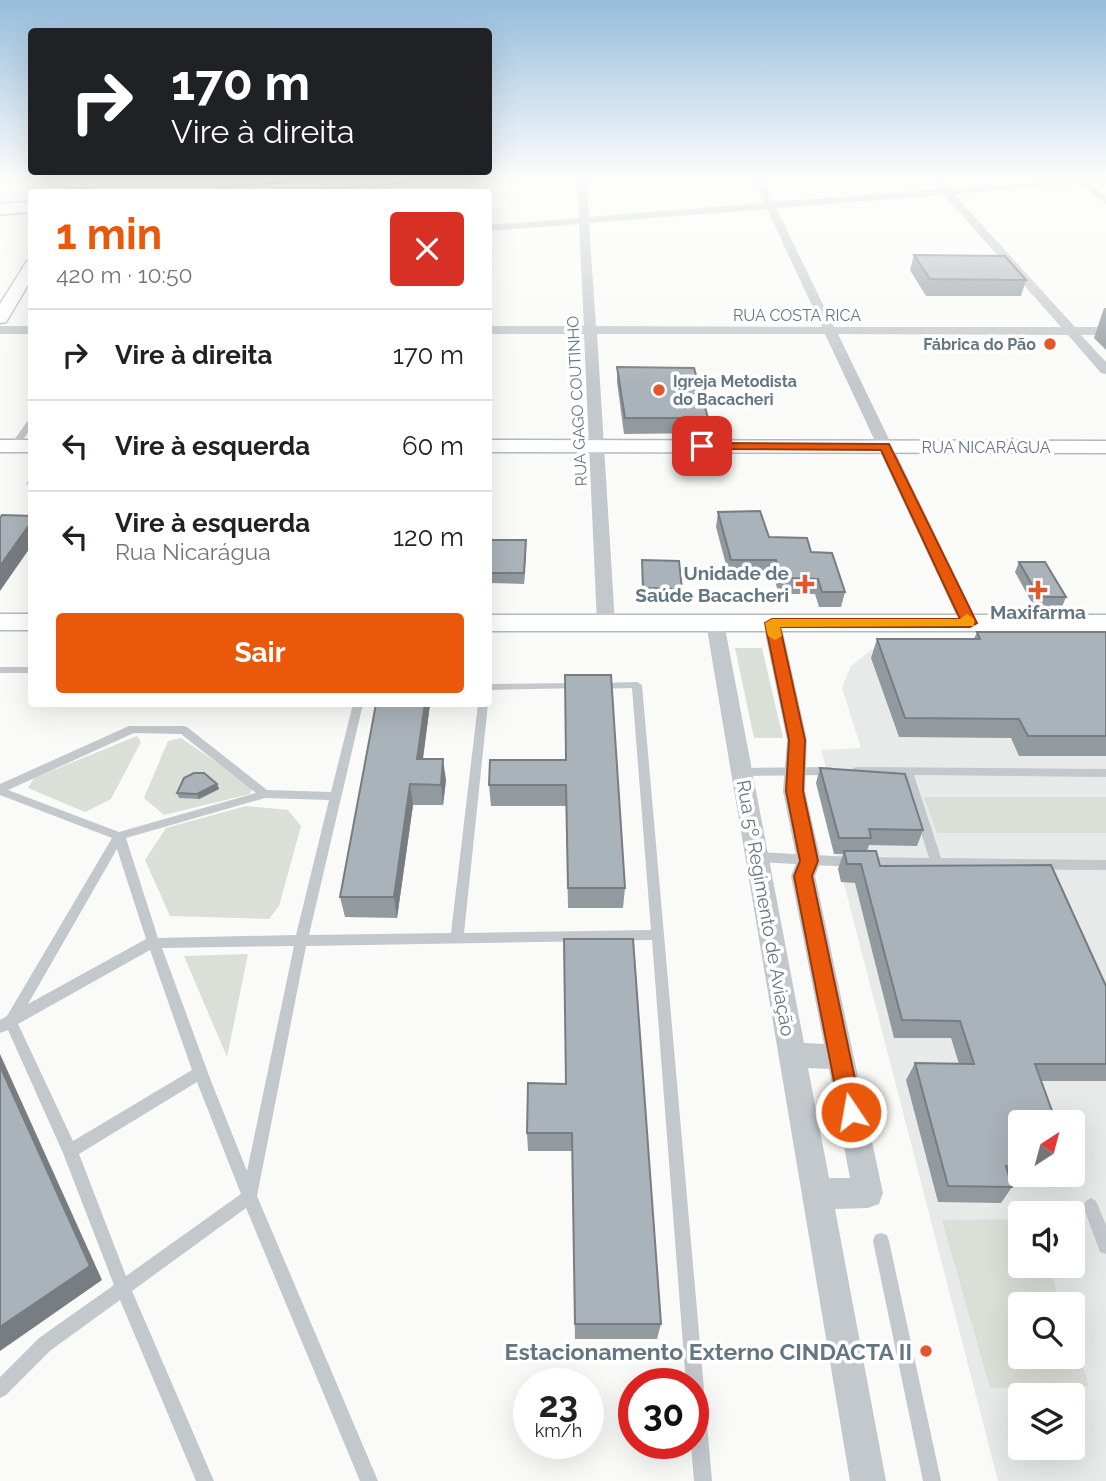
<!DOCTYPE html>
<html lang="pt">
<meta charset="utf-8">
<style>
:root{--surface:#fff;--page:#f6f6f6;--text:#202124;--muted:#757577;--line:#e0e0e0;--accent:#ea580c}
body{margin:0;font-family:Raleway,sans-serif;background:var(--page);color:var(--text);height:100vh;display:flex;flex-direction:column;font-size:26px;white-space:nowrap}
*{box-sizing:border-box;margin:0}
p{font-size:23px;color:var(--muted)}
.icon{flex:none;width:38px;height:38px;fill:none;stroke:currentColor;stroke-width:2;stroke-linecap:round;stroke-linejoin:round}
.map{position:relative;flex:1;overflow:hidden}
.side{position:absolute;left:28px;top:189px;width:464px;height:518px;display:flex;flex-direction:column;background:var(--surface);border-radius:7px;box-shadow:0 7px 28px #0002}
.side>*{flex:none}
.hud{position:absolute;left:28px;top:28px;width:464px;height:147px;border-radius:7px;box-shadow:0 7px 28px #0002;background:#202124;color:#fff;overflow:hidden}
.needle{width:46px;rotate:36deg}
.buttons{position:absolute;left:1008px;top:1110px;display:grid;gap:14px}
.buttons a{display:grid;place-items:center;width:77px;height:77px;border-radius:7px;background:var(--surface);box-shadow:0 7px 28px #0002;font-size:35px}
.speed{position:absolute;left:513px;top:1368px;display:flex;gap:14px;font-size:35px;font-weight:700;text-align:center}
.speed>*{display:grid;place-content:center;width:91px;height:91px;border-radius:50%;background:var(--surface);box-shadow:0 7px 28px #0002;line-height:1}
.speed small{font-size:18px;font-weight:400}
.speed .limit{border:10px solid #d22;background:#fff;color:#111}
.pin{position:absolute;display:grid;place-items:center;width:60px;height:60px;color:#fff;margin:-30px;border-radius:14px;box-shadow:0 4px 10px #0006}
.me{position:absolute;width:77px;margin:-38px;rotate:348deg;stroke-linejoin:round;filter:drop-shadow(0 0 5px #0008)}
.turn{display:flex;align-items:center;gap:24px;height:147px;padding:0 28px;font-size:32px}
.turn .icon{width:91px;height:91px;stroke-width:2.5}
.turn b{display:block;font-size:49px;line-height:60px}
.round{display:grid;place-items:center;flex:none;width:74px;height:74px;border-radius:7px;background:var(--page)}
.headline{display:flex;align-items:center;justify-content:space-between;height:119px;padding:0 28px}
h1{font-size:42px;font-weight:700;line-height:52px;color:var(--accent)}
.cta{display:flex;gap:14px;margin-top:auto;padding:14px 28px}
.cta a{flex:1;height:80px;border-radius:7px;background:var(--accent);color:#fff;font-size:28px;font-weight:700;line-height:80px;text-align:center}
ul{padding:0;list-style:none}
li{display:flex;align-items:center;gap:21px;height:91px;padding:0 28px;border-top:2px solid var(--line)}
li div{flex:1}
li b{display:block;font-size:26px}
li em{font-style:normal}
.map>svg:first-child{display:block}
.built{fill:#e8e9e9;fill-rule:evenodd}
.green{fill:#dadfd7}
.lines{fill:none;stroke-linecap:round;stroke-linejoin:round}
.secondary-casing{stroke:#b3babf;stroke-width:3}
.primary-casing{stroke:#b5babe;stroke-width:4}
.service{fill:#c3c8cc;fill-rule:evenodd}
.minor{fill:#c3c8cc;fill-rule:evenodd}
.secondary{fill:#fff;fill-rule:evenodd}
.primary{fill:#fff;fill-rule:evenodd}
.wall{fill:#929a9f}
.shaded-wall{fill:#777d82}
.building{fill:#aab3b9;stroke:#777d82;stroke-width:2}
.route{fill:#ea580c;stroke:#983908;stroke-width:2}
.slow{fill:#f59e0b}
.poi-dot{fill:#e4572e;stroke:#fff;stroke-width:2.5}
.labels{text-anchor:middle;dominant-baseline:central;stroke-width:7;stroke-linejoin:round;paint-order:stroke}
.far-street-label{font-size:16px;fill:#657683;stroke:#fff}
.far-poi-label{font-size:16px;font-weight:bold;fill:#657683;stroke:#fff;text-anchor:end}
.poi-label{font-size:19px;font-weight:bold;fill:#657683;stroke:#fff;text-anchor:end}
.street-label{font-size:19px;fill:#657683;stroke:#fff}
.near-poi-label{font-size:23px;font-weight:bold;fill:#657683;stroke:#fff;text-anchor:end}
</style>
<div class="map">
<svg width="1106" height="1481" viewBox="0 0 1106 1481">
<rect width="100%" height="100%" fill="#fafaf8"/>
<path class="built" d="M1106,640V1481H998L817,779L829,778L821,750L861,748L842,688L850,667L871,650L890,647ZM1020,1122H1073V1174H1020ZM1020,1213H1073V1265H1020ZM1020,1304H1073V1356H1020ZM1020,1395H1073V1447H1020Z"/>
<g class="green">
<path d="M735,648H762L783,738H754Z"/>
<path d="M137,736L141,742L111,799L85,812L28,788L34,778Z"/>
<path d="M181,738L253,787L250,794L164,815L144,798L168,741Z"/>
<path d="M924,797H1106V833H937Z"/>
<path d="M246,806L288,810L301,826L279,906L269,919L170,916L145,860L166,828Z"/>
<path d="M248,954L227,1057L184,956Z"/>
<path d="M1020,1219V1265H1048L1061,1304H1020V1356H1073V1338L1089,1386L990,1388L942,1220Z"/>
</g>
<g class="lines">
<g class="secondary-casing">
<g id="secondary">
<path d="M59,178H71L66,192H53Z"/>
<path d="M32,260V278L6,322L0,323V304L27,261Z"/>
<rect x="0" y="440" width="32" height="12"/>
<path d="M488,440L1106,441V453L488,452Z"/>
<rect x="0" y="614" width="32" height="16"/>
<rect x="488" y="615" width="618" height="16"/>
</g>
</g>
<g class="primary-casing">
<g id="primary">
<path d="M350,178H410L403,182L271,192H213L220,188Z"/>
<path d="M32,202V212L0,214V204Z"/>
</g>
</g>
<g class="service">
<path d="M90,187L95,192H91L89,189L61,191L59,190Z"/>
<path d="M29,419H32V427L17,448H11L10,446Z"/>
<path d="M29,480H32V486L26,484Z"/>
<rect x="0" y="667" width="32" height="6"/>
<path d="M637,682L642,685L712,1481H694L691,1444H693V1384H686L652,940L306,946L257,1196L378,1481H360L246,1208L132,1291L214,1481H196L120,1300L51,1350L6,1395L0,1398V1377L39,1338L114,1285L63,1153L8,1030L0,1033V1020L7,1016L112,838L0,795V784L129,726H183L187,727L267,790L331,792L353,704H363L309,935L451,933L478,704H488L464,933L651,930L632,688L598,689L593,686L598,683ZM134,733L181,734L256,793L119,832L8,790ZM265,798L329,800L296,935L158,938L126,838ZM117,849L146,939L28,1004ZM294,946L247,1171L211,1081L162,948ZM150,950L192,1070L73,1141L18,1024ZM197,1082L241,1194L126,1276L79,1154Z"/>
<path d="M579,683L583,684L584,686L583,688L488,690V684Z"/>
<path d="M830,767L835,771L830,775L741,776L736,772L741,768Z"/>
<path d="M857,767L1106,769V777L914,775L941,858L1106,860V870L937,869L864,865L862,862L864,859L868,857L929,858L903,775L853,774L852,771L853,768Z"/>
<path d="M757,852L852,857L856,859L858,862L856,865L852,867L757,862L753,860L751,857L753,854Z"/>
<path d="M1091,1198L1096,1201L1106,1225V1254L1100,1252L1083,1206L1086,1201Z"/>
<path d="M881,1233L887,1235L889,1241L941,1481H923L873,1241L875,1235Z"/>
</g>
<g class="minor">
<path d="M305,178H314L317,192H309Z"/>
<path d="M374,178L382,180L377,192H368Z"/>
<path d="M578,178H587L589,217L764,203L753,178H761L773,202L940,189L935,184L940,181L949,189L1106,178V182L1090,183L1106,196V204L1080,184L954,194L1075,327H1106V335H1081L1106,362V374L1101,373L1068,335L838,334L978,623L976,627H962L960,623L825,334H597L615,623L613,627H599L597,623L584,334H488V326H584L579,224L488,231V225L579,218ZM944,195L1061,327H834L776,208ZM767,209L822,327L596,326L589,223Z"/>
<rect x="0" y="326" width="32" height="8"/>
<path d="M715,617L724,623L804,1043L824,1044L791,876L797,861L783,791L787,740L763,623L765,619H779L781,623L807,740L805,791L821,861L815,876L883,1193L879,1204L868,1208L835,1209L886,1481H850L706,623ZM808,1068L829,1069L850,1178H829Z"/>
</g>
<use href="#secondary" class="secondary"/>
<use href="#primary" class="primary"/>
</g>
<g class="wall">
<path d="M914,255L1026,280L1021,296H926L910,270Z"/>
<path d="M1104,308H1106V350L1094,338Z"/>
<path d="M617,367L708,418L707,433L624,434L617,382Z"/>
<path d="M718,512L769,537L811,552L845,592L841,607H819L815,594H779L773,575L729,576L716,527Z"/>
<path d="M488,540L526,550L524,584L488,583Z"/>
<path d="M642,560L682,589L681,600L642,599Z"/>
<path d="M1019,562L1066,597L1062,607H1034L1015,572Z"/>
<path d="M977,632H1106V756H1019L1011,738L899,737L871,658L877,639H974Z"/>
<path d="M565,696L625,888L623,908H568L566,806H491L489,785L565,760Z"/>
<path d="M376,704H430L423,759L446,780L443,805H413L397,918L345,917L340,897Z"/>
<path d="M820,768L923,830L917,846L869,845L867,851L880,866L1106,986V1081H1041L1020,1122V1174H1065L1059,1183L1011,1182L1012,1187L1001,1203L938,1202L906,1080L915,1063L959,1064L951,1038H894L855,883L841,882L838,869L843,854H834L816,783Z"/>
<path d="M217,784L219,789L199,799L179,798L177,793Z"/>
<path d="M564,939L661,1324L657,1339H575L572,1151H528L527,1133L566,1084Z"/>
</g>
<g class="shaded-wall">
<path d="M32,521V545L0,591V566Z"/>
<path d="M526,540V550L524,584V573Z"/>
<path d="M425,704H430L420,780L417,759Z"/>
<path d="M443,759L446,780L443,805L441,785Z"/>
<path d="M217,784L219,789L199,799L197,794Z"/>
<path d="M410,784L413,805L397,918L394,897Z"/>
<path d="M0,1054L102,1280L0,1351Z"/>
</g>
<g class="building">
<path d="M914,255L1005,256L1026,280L930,279Z"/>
<path d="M617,367L694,368L708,418H625Z"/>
<path d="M760,511L769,537L807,538L811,552L832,553L845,592H822L818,579L782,578L776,560H731L718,512Z"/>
<path d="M2,515L32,516V521L0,566V518Z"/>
<path d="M488,540H526L524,573H488Z"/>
<path d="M642,560L679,561L682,589L643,588Z"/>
<path d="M1019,562H1045L1066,597H1039Z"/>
<path d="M977,632H1106V736H1028L1019,719L905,718L877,639H980Z"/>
<path d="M565,675H611L625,888H568L566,785H489L490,760H566Z"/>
<path d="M376,704H425L417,759H443L441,785L410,784L394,897H340Z"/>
<path d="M820,768L905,774L923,830L869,829L871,838H839Z"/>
<path d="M194,773H204L217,784L197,794L177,793L184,778Z"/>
<path d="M844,851H876L880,866L1051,865L1106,986V1064H1035L1056,1122H1020V1166H1006L1012,1187L948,1186L915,1063L974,1064L960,1021L902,1020L861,864H847Z"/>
<path d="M564,939H633L661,1324H575L572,1133H527L528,1083L566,1084Z"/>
<path d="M0,1066L90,1266L0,1327Z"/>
</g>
<linearGradient id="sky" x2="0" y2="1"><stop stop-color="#96bcdc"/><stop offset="0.46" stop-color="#fdfdfc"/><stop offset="1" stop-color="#fdfdfc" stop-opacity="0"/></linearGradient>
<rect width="1106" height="385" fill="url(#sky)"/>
<path class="route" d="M702,443L889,444L977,623L970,627H780L805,740L803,791L818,861L812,876L862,1112L859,1119L851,1122L843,1119L840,1112L794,876L800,861L786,791L789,740L765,623L772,619H960L881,450L698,449V444Z"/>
<path class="slow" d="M967,614L974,619V626L780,627L782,636L775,640L768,636L765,623L772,619H960Z"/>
<g class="poi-dot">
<circle cx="1050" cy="344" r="7"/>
<circle cx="659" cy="390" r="7"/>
<path d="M801.5 573.5h7v7h7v7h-7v7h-7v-7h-7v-7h7z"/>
<path d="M1034.5 579.5h7v7h7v7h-7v7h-7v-7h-7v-7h7z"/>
<circle cx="926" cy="1351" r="7"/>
</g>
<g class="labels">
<g class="far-street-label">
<text x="797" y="315">RUA COSTA RICA</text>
<text transform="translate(577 401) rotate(-93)">RUA GAGO COUTINHO</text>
<text x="986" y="447">RUA NICARÁGUA</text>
</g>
<g class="far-poi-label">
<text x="1036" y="344">Fábrica do Pão</text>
<text x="673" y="381" text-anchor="start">Igreja Metodista<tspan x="673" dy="18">do Bacacheri</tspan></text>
</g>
<g class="poi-label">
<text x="789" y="573">Unidade de<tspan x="789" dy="22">Saúde Bacacheri</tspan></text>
<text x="1038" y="612" text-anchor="middle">Maxifarma</text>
</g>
<g class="street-label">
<text transform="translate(766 908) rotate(80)">Rua 5º Regimento de Aviação</text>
</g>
<g class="near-poi-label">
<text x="912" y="1351">Estacionamento Externo CINDACTA II</text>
</g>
</g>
</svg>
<div class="buttons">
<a><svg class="needle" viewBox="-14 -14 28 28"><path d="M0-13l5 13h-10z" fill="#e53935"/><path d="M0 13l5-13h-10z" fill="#757577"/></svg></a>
<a><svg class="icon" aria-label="sound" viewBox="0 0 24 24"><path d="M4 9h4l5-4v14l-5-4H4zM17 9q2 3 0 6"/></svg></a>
<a><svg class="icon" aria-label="search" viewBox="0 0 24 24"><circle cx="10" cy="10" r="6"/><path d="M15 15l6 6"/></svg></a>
<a><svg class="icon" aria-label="layers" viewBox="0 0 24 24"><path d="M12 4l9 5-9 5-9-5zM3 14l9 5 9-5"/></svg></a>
</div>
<div class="speed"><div>23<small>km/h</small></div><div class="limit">30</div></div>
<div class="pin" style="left:702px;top:446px;background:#d93025"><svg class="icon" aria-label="arrive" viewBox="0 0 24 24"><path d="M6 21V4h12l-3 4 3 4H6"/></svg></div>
<svg class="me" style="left:851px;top:1112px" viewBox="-20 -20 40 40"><circle r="17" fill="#ea580c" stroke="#fff" stroke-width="3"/><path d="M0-11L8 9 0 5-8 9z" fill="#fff"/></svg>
<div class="hud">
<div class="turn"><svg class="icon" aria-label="right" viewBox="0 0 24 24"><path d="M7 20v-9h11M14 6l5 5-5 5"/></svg><div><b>170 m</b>Vire à direita</div></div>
</div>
<section class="side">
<div class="headline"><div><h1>1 min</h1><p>420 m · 10:50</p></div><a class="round" style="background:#d93025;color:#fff"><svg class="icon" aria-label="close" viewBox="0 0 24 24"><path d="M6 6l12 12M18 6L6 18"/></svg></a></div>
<ul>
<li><svg class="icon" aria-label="right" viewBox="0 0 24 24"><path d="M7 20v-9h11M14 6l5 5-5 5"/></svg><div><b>Vire à direita</b></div><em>170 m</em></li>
<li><svg class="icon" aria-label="left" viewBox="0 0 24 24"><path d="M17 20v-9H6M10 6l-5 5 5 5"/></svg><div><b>Vire à esquerda</b></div><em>60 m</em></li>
<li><svg class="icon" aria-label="left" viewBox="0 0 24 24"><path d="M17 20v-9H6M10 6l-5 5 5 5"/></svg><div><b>Vire à esquerda</b><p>Rua Nicarágua</p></div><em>120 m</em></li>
</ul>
<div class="cta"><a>Sair</a></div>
</section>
</div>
